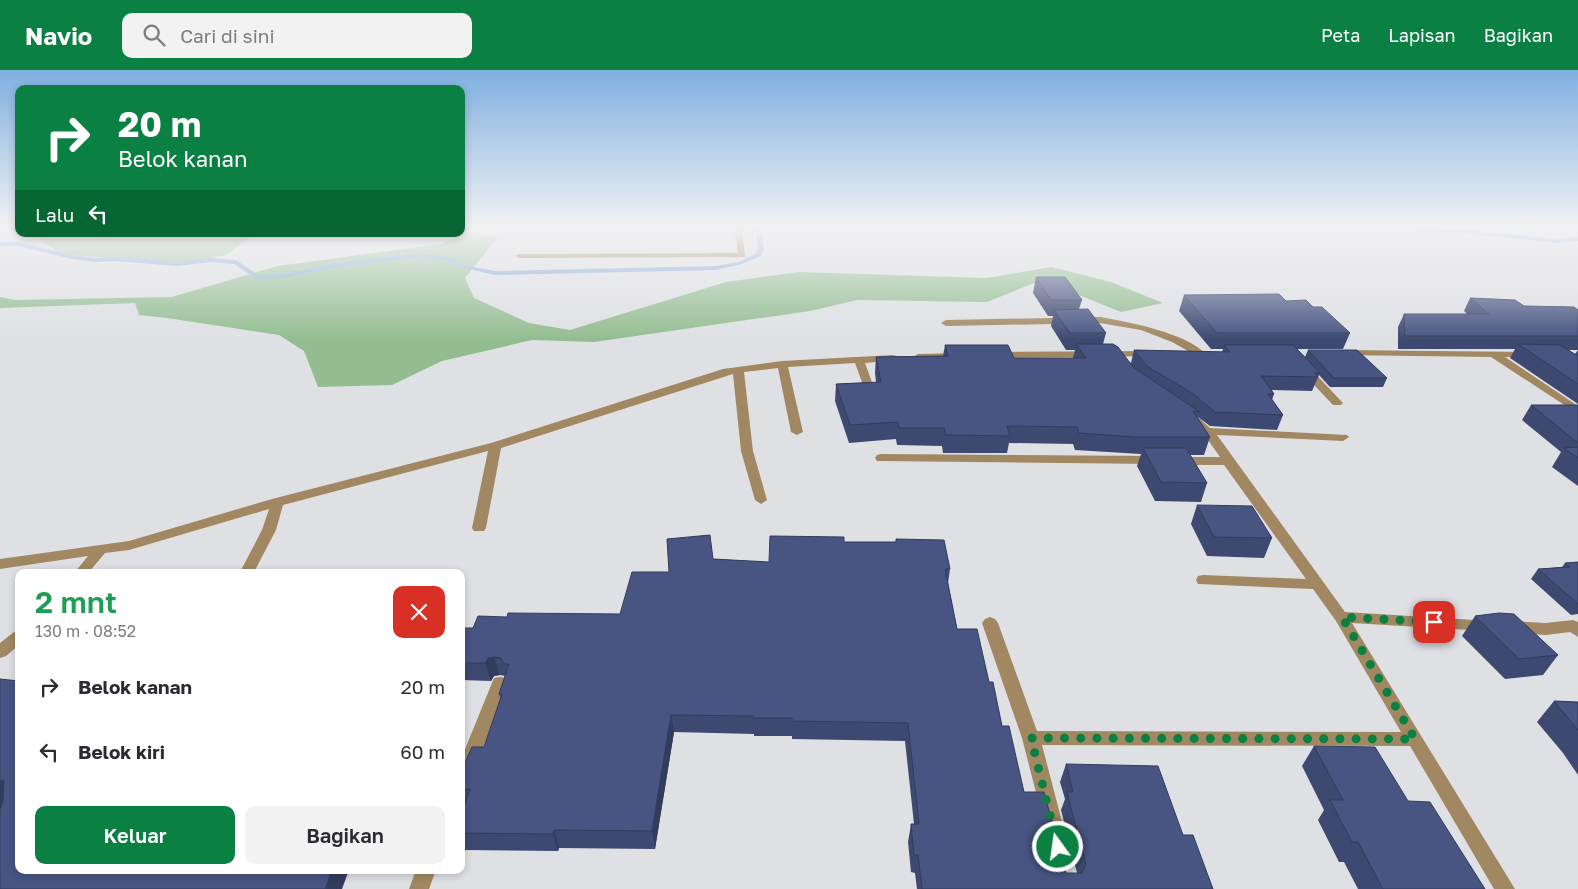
<!DOCTYPE html>
<html lang="id">
<meta charset="utf-8">
<style>
:root{--surface:#fff;--page:#f2f2f3;--text:#2b2b33;--muted:#7c7c81;--accent:#0b8043}
body{margin:0;font-family:"Golos Text",sans-serif;background:var(--page);color:var(--text);height:100vh;display:flex;flex-direction:column;font-size:19px;white-space:nowrap}
*{box-sizing:border-box;margin:0}
p{font-size:16px;color:var(--muted)}
.icon{flex:none;width:28px;height:28px;fill:none;stroke:currentColor;stroke-width:2;stroke-linecap:round;stroke-linejoin:round}
.map{position:relative;flex:1;overflow:hidden}
.sheet{position:absolute;left:15px;top:499px;width:450px;height:305px;display:flex;flex-direction:column;background:var(--surface);border-radius:10px;box-shadow:0 2px 8px #0003}
.sheet>*{flex:none}
.banner{position:absolute;left:15px;top:15px;width:450px;height:152px;border-radius:10px;box-shadow:0 2px 8px #0003;background:#0b8043;color:#fff;overflow:hidden}
.pin{position:absolute;display:grid;place-items:center;width:42px;height:42px;color:#fff;margin:-21px;border-radius:10px;box-shadow:0 2px 8px #0006}
.me{position:absolute;width:55px;margin:-28px;rotate:346deg;stroke-linejoin:round;filter:drop-shadow(0 0 4px #0008)}
.turn{display:flex;align-items:center;gap:18px;height:105px;padding:0 20px;font-size:22px}
.turn .icon{width:65px;height:65px;stroke-width:2.5}
.turn b{display:block;font-size:35px;line-height:42px}
.then{display:flex;align-items:center;height:48px;padding:0 20px;background:#0003;gap:10px;font-size:19px}
.round{display:grid;place-items:center;flex:none;width:52px;height:52px;border-radius:10px;background:var(--page)}
.overview{display:flex;align-items:center;justify-content:space-between;height:85px;padding:0 20px}
h1{font-size:30px;font-weight:600;line-height:38px;color:#1e9e55}
.primary-button{display:flex;gap:10px;margin-top:auto;padding:10px 20px}
.primary-button a{flex:1;height:58px;border-radius:10px;background:var(--accent);color:#fff;font-size:20px;font-weight:600;line-height:58px;text-align:center}
.primary-button a+a{background:var(--page);color:var(--text)}
ul{padding:0;list-style:none}
li{display:flex;align-items:center;gap:15px;height:65px;padding:0 20px}
li div{flex:1}
li b{display:block;font-size:19px}
li em{font-style:normal}
header{display:flex;align-items:center;gap:30px;box-sizing:border-box;height:70px;padding:0 25px;background:var(--accent);color:#fff}
header strong{font-size:24px}
nav{display:flex;gap:28px;margin-inline-start:auto;font-size:18px}
.search{width:350px;height:45px;background:var(--page);display:flex;align-items:center;gap:12px;box-sizing:border-box;padding:0 18px;border-radius:10px;color:var(--muted);font-size:19px}
.map>svg:first-child{display:block}
.forest{fill:#93bd91}
.lines{fill:none;stroke-linecap:round;stroke-linejoin:round}
.stream{fill:#81aad5;fill-rule:evenodd}
.minor{fill:#a28862;fill-rule:evenodd}
.wall{fill:#3e4971;fill-rule:evenodd}
.shaded-wall{fill:#323c5c}
.building{fill:#485583;stroke:#323c5c}
.route{stroke:#0b8043;stroke-width:9;stroke-dasharray:0 16.2}
</style>
<header>
<strong>Navio</strong>
<div class="search"><svg class="icon" aria-label="search" viewBox="0 0 24 24"><circle cx="10" cy="10" r="6"/><path d="M15 15l6 6"/></svg>Cari di sini</div>
<nav><a>Peta</a><a>Lapisan</a><a>Bagikan</a></nav>
</header>
<div class="map">
<svg width="1578" height="819" viewBox="0 0 1578 819">
<rect width="100%" height="100%" fill="#dfe0e4"/>
<g class="forest">
<path d="M467,163L498,167L465,208L474,228L529,253L570,260L726,212L799,202L987,208L1051,197L1111,212L1163,233L1121,242L1074,223L1034,213L987,232L857,230L810,241L594,272L532,270L442,291L392,315L318,317L304,281L279,265L167,248L139,245L135,233L0,238V227L15,230L172,227L277,196L441,174Z"/>
<path d="M32,164H254L226,185L177,194L61,184Z"/>
</g>
<g class="lines">
<g class="stream">
<path d="M755,156H760L764,179L761,186L742,194L716,200L495,205L464,198L444,190L413,188L332,198L284,208L257,209L234,194L211,192L177,196L114,191L95,192L72,189L18,176H0V172H18L72,185L95,188L114,187L177,192L211,188L236,190L258,205L284,204L332,194L413,184L445,186L468,196L495,201L716,196L738,192L756,184L758,179Z"/>
<path d="M1363,156L1462,159L1556,169L1578,167V171L1556,173L1462,163L1365,158Z"/>
</g>
<g class="minor">
<path d="M734,156H742L745,187L519,188L515,186L519,184L738,183Z"/>
<path d="M1100,247C1129,252 1186,263 1206,284L1201,287L1197,286L1172,272L1141,260L1100,253L946,256L941,253L946,250Z"/>
<path d="M1343,280L1532,282L1533,284L1528,287H1505L1578,336V344L1491,287L1339,285V281Z"/>
<path d="M1151,281L1155,282V286L996,288L991,285L996,282Z"/>
<path d="M961,283L966,286L965,288L918,290L913,287L918,284Z"/>
<path d="M893,285L897,286V290L865,293L877,326L872,329L867,326L855,293L788,297L803,362L797,365L791,362L778,298L744,302L753,381L767,430L761,434L755,430L741,381L733,304L501,378L486,458L484,461H474L472,458L488,381L283,435L276,460L254,502H240L262,460L269,439L129,480L105,483L89,502H75L88,486L0,499V489L129,471L272,429L491,373L723,299L782,291Z"/>
<path d="M1305,296L1309,297L1341,331L1343,333L1341,335H1333L1301,301L1300,299Z"/>
<path d="M1192,344L1196,345L1210,358L1347,365L1349,367L1343,371L1217,365L1345,542L1491,551L1494,555L1491,559L1486,561L1352,553L1515,819H1494L1410,676L1042,675L1066,767L1063,773L1056,776L1049,773L1022,668L982,553L985,549L990,547L995,549L998,553L1037,661L1401,662L1336,551L1313,519L1198,514L1196,510L1198,506L1203,505L1306,509L1224,395H1179L1173,391L1179,387H1220L1208,370L1186,347Z"/>
<path d="M881,384L1156,386L1162,390L1156,394L877,391L875,388L877,385Z"/>
<path d="M1573,550L1578,552V567L1570,562L1546,565L1511,563L1506,561L1503,557L1506,553L1511,551L1546,553Z"/>
<path d="M19,560V575L6,586L0,588V573L14,562Z"/>
<path d="M500,607L506,608L508,613L470,712L467,718L461,720V689L492,613L494,608Z"/>
<path d="M416,800H436L429,819H409Z"/>
</g>
</g>
<g class="wall">
<path d="M1036,207L1082,230L1079,239L1106,263L1103,274L1131,293L1134,280L1222,282L1223,279H1211L1179,241L1184,225L1286,231L1313,237L1350,263L1343,279H1297L1305,287L1308,280L1387,308L1383,317H1330L1319,305L1312,321L1272,320L1274,324L1272,330L1283,345L1277,360L1210,356L1198,347V348L1210,367L1204,385H1190L1207,413L1201,432L1155,431L1137,396L1141,384L1075,380L1073,374L1009,373L1007,383H943L942,376L897,375L896,369L849,373L835,331L836,314L876,312L875,303L876,287L943,286L945,275L1014,288H1073L1075,280H1066L1051,256L1053,246H1048L1033,223Z"/>
<path d="M1470,228L1524,236L1578,240V334L1510,288L1515,279H1398V257L1404,244H1467L1464,241ZM1567,280H1578L1575,284Z"/>
<path d="M1531,335H1578V416L1552,397L1561,382L1522,350Z"/>
<path d="M1197,435L1272,468L1264,488L1207,486L1191,454Z"/>
<path d="M896,469L950,499L948,513L957,559L989,612L1002,656L1024,722L1066,803H1077L1061,740L1065,729L1060,712L1066,694L1183,765L1213,819H917L915,803L911,802L908,772L911,754H914L905,671L792,669V666H754V664L674,662L655,779L559,778L558,781L463,780L461,777V745L464,738H461V701L484,677L501,629L499,624L505,606L500,605L494,606L491,611L461,610V558H473L507,547L620,544L669,502L713,489L769,492L844,472H896Z"/>
<path d="M1578,492V544L1571,545L1531,509L1538,499L1562,497L1565,493Z"/>
<path d="M1475,546L1558,585L1543,605L1505,609L1462,566Z"/>
<path d="M1554,631L1578,632V705L1563,683L1537,652Z"/>
<path d="M1314,676L1408,731L1485,819H1358L1344,792H1339L1318,750L1324,740L1302,696Z"/>
</g>
<g class="shaded-wall">
<path d="M494,587L500,605L494,606L491,611L485,593L488,588Z"/>
<path d="M671,645L674,662L655,779L652,761Z"/>
<path d="M4,710L19,726L0,749V711Z"/>
<path d="M554,760L559,778L558,781L553,764Z"/>
<path d="M117,800H139L131,819L116,803Z"/>
<path d="M332,800H349L342,819H325Z"/>
</g>
<g class="building">
<path d="M1036,207H1065L1082,230H1051Z"/>
<path d="M1279,224L1286,231L1306,230L1313,237H1322L1350,263H1217L1184,225Z"/>
<path d="M1470,228L1515,230L1524,236L1574,237L1578,240V266H1405L1404,244H1489Z"/>
<path d="M1088,239L1106,263H1070L1054,240Z"/>
<path d="M1076,274H1113L1118,277L1133,297L1200,342L1193,341L1210,367H1136L1079,363L1077,357L1007,356L1010,366L946,365L944,358H899L898,352L850,355L836,314L881,312L876,287L948,286L945,275H1008L1014,288H1086Z"/>
<path d="M1518,274L1560,275L1578,286V314Z"/>
<path d="M1224,275H1293L1320,303H1314L1318,307L1261,306L1274,324H1268L1283,345L1215,342L1192,323L1147,296L1134,280L1230,282Z"/>
<path d="M1308,280H1357L1387,308H1334Z"/>
<path d="M1531,335H1578V373Z"/>
<path d="M1578,377V388L1564,378Z"/>
<path d="M1143,378H1186L1207,413L1161,412Z"/>
<path d="M1197,435L1252,436L1272,468L1214,467Z"/>
<path d="M710,465L713,489L769,492L770,466L844,467V472H896V469L944,470L950,499H945L957,559H977L989,612H993L1002,656H1009L1024,722H1044L1066,803H1082L1086,795L1067,722H1073L1066,694L1158,696L1183,765H1193L1213,819H922L918,785H914L911,754H919L908,653L792,651V648H753V646L671,645L652,761L554,760L553,764L461,763V745L470,719L461,720V701L472,677H484L502,624H499L509,594H504L501,588L494,587L488,588L485,593H461V558H473L478,546L507,547L508,543L620,544L632,502H669L667,469Z"/>
<path d="M1578,492V534L1538,499L1570,497L1565,493Z"/>
<path d="M1499,543L1514,544L1558,585L1519,589L1475,546Z"/>
<path d="M0,609L19,611V800H117L116,803L140,802L141,800H332L325,819H0V740L3,730L4,710L0,711Z"/>
<path d="M1554,631L1578,632V660Z"/>
<path d="M1314,676L1375,677L1408,731L1430,732L1485,819H1383L1358,772H1352L1330,730H1343Z"/>
</g>
<linearGradient id="sky" x2="0" y2="1"><stop stop-color="#7fb0e0"/><stop offset="0.58" stop-color="#f1f1f3"/><stop offset="1" stop-color="#f1f1f3" stop-opacity="0"/></linearGradient>
<rect width="1578" height="270" fill="url(#sky)"/>
<g class="lines">
<path class="route" d="M1058,777L1031,668L1415,669L1342,547L1434,552"/>
</g>
</svg>
<div class="pin" style="left:1434px;top:552px;background:#d93025"><svg class="icon" aria-label="arrive" viewBox="0 0 24 24"><path d="M6 21V4h12l-3 4 3 4H6"/></svg></div>
<svg class="me" style="left:1058px;top:777px" viewBox="-20 -20 40 40"><circle r="17" fill="#0b8043" stroke="#fff" stroke-width="3"/><path d="M0-11L8 9 0 5-8 9z" fill="#fff"/></svg>
<div class="banner">
<div class="turn"><svg class="icon" aria-label="right" viewBox="0 0 24 24"><path d="M7 20v-9h11M14 6l5 5-5 5"/></svg><div><b>20 m</b>Belok kanan</div></div>
<div class="then">Lalu<svg class="icon" aria-label="left" viewBox="0 0 24 24"><path d="M17 20v-9H6M10 6l-5 5 5 5"/></svg></div>
</div>
<section class="sheet">
<div class="overview"><div><h1>2 mnt</h1><p>130 m · 08:52</p></div><a class="round" style="background:#d93025;color:#fff"><svg class="icon" aria-label="close" viewBox="0 0 24 24"><path d="M6 6l12 12M18 6L6 18"/></svg></a></div>
<ul>
<li><svg class="icon" aria-label="right" viewBox="0 0 24 24"><path d="M7 20v-9h11M14 6l5 5-5 5"/></svg><div><b>Belok kanan</b></div><em>20 m</em></li>
<li><svg class="icon" aria-label="left" viewBox="0 0 24 24"><path d="M17 20v-9H6M10 6l-5 5 5 5"/></svg><div><b>Belok kiri</b></div><em>60 m</em></li>
</ul>
<div class="primary-button"><a>Keluar</a><a>Bagikan</a></div>
</section>
</div>
